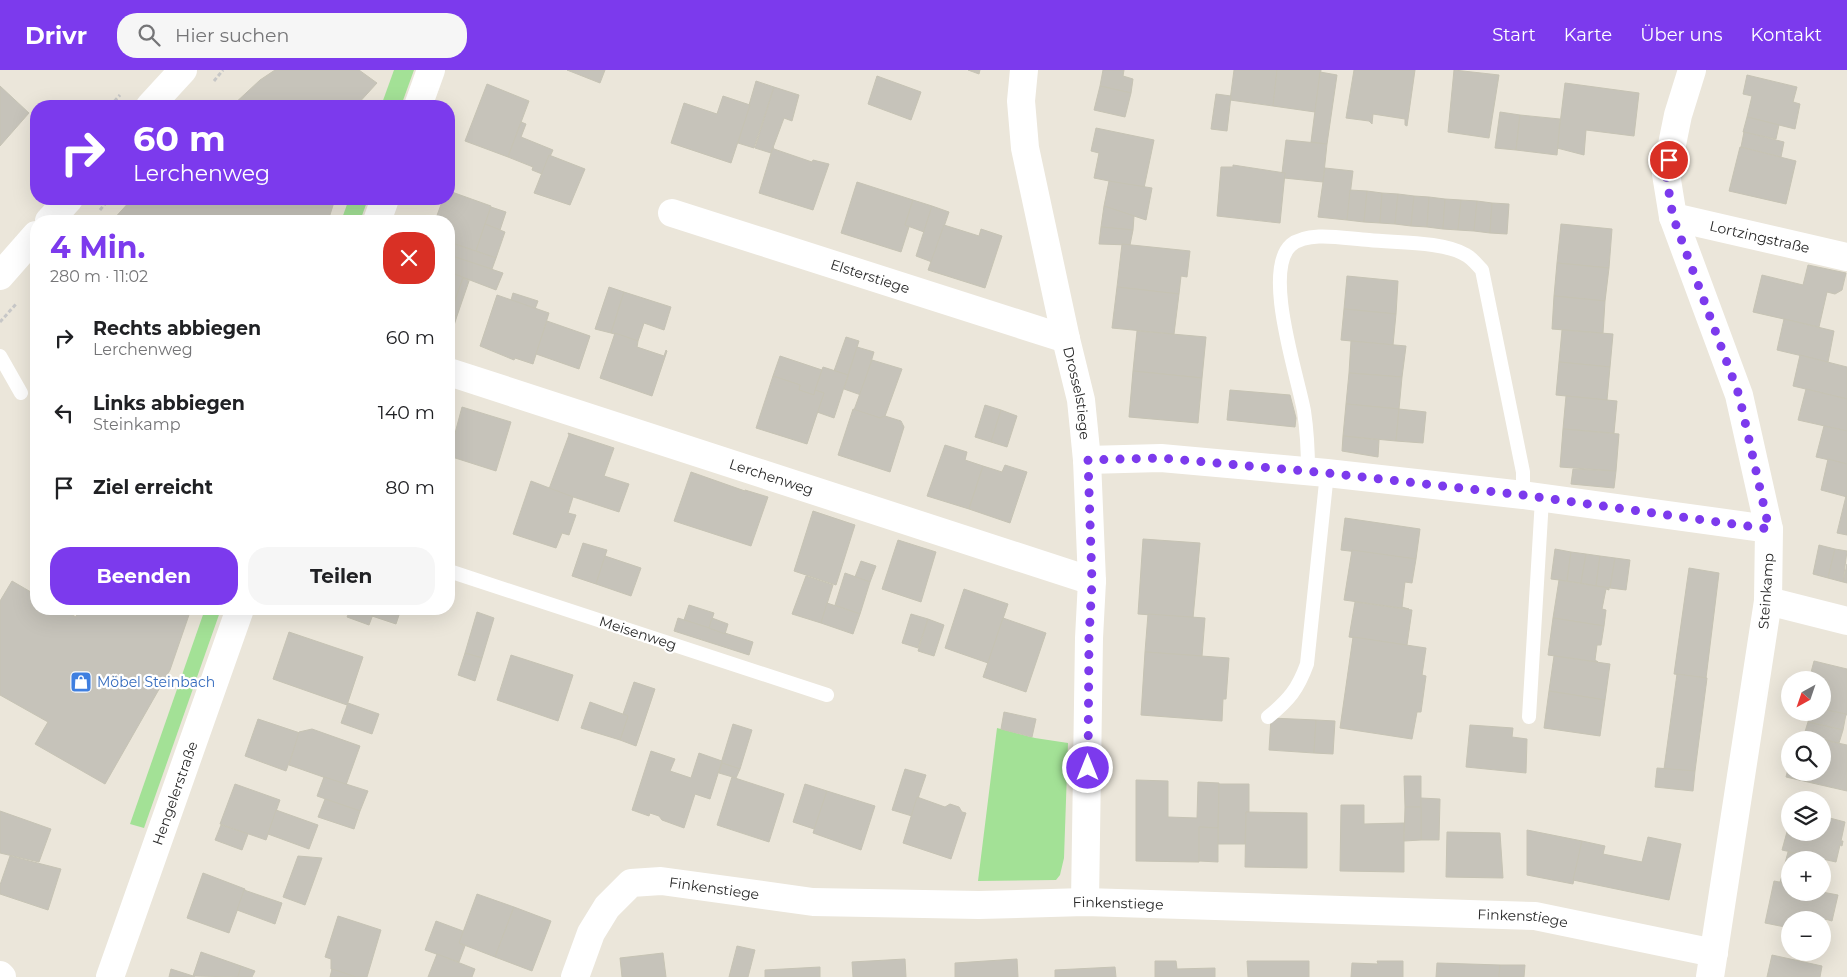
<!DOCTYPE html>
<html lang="de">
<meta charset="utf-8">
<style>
:root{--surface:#fff;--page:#f6f6f6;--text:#202124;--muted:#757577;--accent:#7c3aed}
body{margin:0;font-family:Montserrat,sans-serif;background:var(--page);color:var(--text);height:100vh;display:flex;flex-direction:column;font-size:19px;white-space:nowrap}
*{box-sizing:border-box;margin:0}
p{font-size:16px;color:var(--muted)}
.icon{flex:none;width:28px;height:28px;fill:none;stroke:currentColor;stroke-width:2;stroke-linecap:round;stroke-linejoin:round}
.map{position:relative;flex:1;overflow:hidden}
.details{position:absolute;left:30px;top:145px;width:425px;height:400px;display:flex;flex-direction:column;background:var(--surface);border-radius:20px;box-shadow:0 5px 20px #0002}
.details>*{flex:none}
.hud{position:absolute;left:30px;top:30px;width:425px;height:105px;border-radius:20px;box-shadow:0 5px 20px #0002;background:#7c3aed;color:#fff;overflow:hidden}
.needle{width:32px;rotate:220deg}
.buttons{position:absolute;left:1781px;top:601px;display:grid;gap:10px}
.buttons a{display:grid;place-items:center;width:50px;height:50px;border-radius:50%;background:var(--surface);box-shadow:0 5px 20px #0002;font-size:25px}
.pin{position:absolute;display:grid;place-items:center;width:42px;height:42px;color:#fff;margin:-21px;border:2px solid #fff;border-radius:50%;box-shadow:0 1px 5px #0007}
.me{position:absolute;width:55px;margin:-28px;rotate:0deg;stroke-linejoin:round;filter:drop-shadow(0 0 4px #0008)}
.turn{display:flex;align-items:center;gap:18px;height:105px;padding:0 20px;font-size:22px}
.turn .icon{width:65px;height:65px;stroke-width:2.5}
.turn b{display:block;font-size:35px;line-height:42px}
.round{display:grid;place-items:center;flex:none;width:52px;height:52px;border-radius:20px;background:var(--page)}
.headline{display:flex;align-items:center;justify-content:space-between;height:85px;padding:0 20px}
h1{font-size:30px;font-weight:700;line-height:38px;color:var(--accent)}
.cta{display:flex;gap:10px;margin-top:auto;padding:10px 20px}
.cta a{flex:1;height:58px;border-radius:20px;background:var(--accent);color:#fff;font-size:20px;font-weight:700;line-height:58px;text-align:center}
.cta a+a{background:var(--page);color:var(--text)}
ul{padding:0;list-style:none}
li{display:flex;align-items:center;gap:15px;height:75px;padding:0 20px}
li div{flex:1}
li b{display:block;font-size:19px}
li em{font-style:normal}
header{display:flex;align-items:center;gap:30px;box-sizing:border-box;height:70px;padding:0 25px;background:var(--accent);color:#fff}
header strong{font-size:24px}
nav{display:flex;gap:28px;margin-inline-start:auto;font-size:18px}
.search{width:350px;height:45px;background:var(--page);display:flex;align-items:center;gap:12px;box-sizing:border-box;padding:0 18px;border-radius:20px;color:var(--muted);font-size:19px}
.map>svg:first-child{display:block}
.green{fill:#a3e196}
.building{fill:#c6c3ba;stroke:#c6c3b4}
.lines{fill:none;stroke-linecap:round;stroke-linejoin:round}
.path{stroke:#c7c7c7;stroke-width:3;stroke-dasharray:4 2.5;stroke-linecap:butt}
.lane{stroke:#fff;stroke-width:14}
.street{stroke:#fff;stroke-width:28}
.secondary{stroke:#fff;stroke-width:28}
.route{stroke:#7c3aed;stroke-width:9;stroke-dasharray:0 16.2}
.labels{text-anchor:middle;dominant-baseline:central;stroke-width:4.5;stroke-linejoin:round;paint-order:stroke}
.street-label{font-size:14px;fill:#282828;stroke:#fff}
.shop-label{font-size:14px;fill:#366cbe;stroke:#fff;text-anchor:start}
</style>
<header>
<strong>Drivr</strong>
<div class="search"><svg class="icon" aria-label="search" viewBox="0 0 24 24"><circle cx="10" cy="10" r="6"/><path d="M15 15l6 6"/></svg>Hier suchen</div>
<nav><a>Start</a><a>Karte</a><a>Über uns</a><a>Kontakt</a></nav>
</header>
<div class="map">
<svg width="1847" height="907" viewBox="0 0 1847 907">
<rect width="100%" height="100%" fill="#ebe6da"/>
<g class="green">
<path d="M394,0H414L401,36H381Z"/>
<path d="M349,129H368L360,151H341Z"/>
<path d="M205,539H221L144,758L130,754Z"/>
<path d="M997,658L1035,668L1068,673L1064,788L1060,805L1056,810L978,811Z"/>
</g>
<g class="building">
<path d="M275,0H359L377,13L356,36H232L260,10Z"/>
<path d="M567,0H605L600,13Z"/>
<path d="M968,0H980L979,4Z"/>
<path d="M1103,0H1124L1123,6L1133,9L1131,23L1100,16Z"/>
<path d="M1234,0H1277L1273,36L1230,30Z"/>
<path d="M1277,0H1321L1315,42L1273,36Z"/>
<path d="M1354,0H1415L1407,56L1405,55V49L1373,44L1372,54L1369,51L1346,48Z"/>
<path d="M1454,0L1499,5L1489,68L1448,62Z"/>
<path d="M1320,2L1337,5L1327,74L1311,72Z"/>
<path d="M1747,5L1797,17L1793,32L1800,34L1795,59L1747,47L1752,26L1743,24Z"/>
<path d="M877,6L921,22L911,50L868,34Z"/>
<path d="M756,11L774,17L754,78L738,73Z"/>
<path d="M1565,13L1639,23L1634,66L1586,60L1584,85L1557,78Z"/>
<path d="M487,14L529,31L508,87L465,71Z"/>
<path d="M0,16L29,43L0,76Z"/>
<path d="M1100,16L1131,23L1125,47L1094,40Z"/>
<path d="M774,17L799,25L792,51L784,48L771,83L755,78Z"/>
<path d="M1216,24L1231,26L1227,61L1211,59Z"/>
<path d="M723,26L750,35L731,93L671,73L684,33L717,44Z"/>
<path d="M1500,42L1520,45L1516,80L1495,78Z"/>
<path d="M1520,45L1560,49L1557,85L1516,80Z"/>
<path d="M1747,47L1779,55L1776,69L1743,62Z"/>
<path d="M521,52L526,54L521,67L553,80L542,104L532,100L533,97L508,87Z"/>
<path d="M1096,58L1154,70L1144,118L1094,108L1099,83L1091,81Z"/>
<path d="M1744,62L1784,72L1781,87L1741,77Z"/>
<path d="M1286,70L1327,74L1323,112L1284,108L1285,103H1282Z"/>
<path d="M773,77L774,79L812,92L813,90L829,94L813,140L759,123Z"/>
<path d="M1740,77L1796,91L1786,134L1729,121Z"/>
<path d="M549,85L585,99L570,135L534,123Z"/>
<path d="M1233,95L1285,103L1280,153L1217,146L1221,97H1233Z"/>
<path d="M1325,98L1353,101L1347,150L1318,147Z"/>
<path d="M1109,111L1152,118L1146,150L1104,136Z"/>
<path d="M857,112L913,130L905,155L909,157L901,182L841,163Z"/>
<path d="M1350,120L1367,121L1364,152L1347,150Z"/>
<path d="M449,121L491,136L476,181L449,172V151H435L443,129H449Z"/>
<path d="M1367,121L1382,123L1380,153L1364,152Z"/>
<path d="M1382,123L1398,124L1395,154L1380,153Z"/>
<path d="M1398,124L1414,126L1411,156L1395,154Z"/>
<path d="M1414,126L1429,127L1427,157L1411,156Z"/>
<path d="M1429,127L1445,129L1443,159L1427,157Z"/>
<path d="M132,129H335L328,151H112Z"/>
<path d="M1445,129L1461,130L1458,160L1443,159Z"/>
<path d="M913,130L932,136L924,162L905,155Z"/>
<path d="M1461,130L1477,131L1474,161L1458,160Z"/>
<path d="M1477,131L1492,133L1490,163L1474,161Z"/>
<path d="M1492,133L1509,134L1507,164L1490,163Z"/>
<path d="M932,136L949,142L932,192L916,186Z"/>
<path d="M1104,136L1134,146L1133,160L1101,157Z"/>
<path d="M491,137L506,142L500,160L485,154Z"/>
<path d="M485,154L505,162L496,188L476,181Z"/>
<path d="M1561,154L1612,159L1609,198L1557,193Z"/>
<path d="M944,155L979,166L981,159L1002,166L985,218L928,200Z"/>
<path d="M1101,157L1133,160L1130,175L1099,174Z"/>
<path d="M449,172L496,188L492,199L449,185Z"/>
<path d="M1122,174L1190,181L1187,207L1181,206L1179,224L1117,217Z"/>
<path d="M449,185L503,203L496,220L449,202Z"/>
<path d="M1557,193L1609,198L1605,231L1554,226Z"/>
<path d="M1808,195L1846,203L1842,220L1835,224L1827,222L1819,257L1753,242L1762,205L1803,215Z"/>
<path d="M449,202L470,210L463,208L450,244L457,246L450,268Z"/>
<path d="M1347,206L1398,211L1396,244L1344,239Z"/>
<path d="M463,208L469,211L457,246L450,244Z"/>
<path d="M609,217L624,222L611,263L595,259Z"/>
<path d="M1117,217L1179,224L1174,264L1112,258Z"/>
<path d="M624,222L671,237L664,260L644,253L638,271L611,263Z"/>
<path d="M513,223L538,231L535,239L511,230Z"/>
<path d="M497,225L549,243L533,294L515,288L514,290L480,276Z"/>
<path d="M1554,226L1605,231L1603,263L1552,259Z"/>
<path d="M1344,239L1396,244L1393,275L1341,270Z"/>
<path d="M1784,249L1834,261L1828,292L1777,280Z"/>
<path d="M547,251L590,266L579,299L536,284Z"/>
<path d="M1562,260L1613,264L1610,297L1559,292Z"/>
<path d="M1137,261L1206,267L1202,308L1133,301Z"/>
<path d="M615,263L638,271L637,277L664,286L666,280L667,281L652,326L600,308Z"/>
<path d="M846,267L859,271L848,305L834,301Z"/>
<path d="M1351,271L1406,276L1402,307L1349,303Z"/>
<path d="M857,277L874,282L861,325L844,319Z"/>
<path d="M1800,285L1847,297V329L1793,316Z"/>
<path d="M780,286L822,300L814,325L799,320L800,315L773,306Z"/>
<path d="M872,290L902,299L885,346L880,348L854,340Z"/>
<path d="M1559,292L1610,297L1607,330L1556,325Z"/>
<path d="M823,297L848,305L834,348L817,342L824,323L815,320Z"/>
<path d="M1133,301L1202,308L1198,353L1129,347Z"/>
<path d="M1349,303L1402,307L1399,339L1346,334Z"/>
<path d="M773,306L800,315L799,320L814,325L815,320L824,323L807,374L756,358Z"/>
<path d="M1806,319L1847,329V361L1798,350Z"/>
<path d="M1230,320L1290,325L1296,348L1295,357L1227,350Z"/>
<path d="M1566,326L1617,331L1614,363L1563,359Z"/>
<path d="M1346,334L1399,339L1396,371L1343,366Z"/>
<path d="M985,335L1001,340L991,372L975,367Z"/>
<path d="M462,337L511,352L496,401L449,386Z"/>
<path d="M853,339L880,348L885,346L901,351L904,357L890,402L838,385Z"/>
<path d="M1399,339L1426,342L1423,373L1396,371Z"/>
<path d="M1001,340L1017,346L1007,377L991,372Z"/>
<path d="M1824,356L1847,361V394L1816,387Z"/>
<path d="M1563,359L1619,364L1616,401L1560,397Z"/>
<path d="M449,360L455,362L449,381Z"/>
<path d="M568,363L614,378L604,406L629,414L619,442L549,419L569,365Z"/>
<path d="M1343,366L1379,370L1378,387L1342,381Z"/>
<path d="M945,375L967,382L965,390L983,396L969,439L927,426Z"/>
<path d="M449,386L453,387L449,401Z"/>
<path d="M1828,389L1847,394V427L1821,420Z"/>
<path d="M1005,395L1027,402L1010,453L969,439L983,396L1002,402Z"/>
<path d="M1573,399L1616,401L1614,418L1571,414Z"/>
<path d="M691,402L745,421V420L768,427L751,476L674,451Z"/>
<path d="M531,411L573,427L568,443L576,445L569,465L562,463L556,478L513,464Z"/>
<path d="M1846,426L1847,427V465L1837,463Z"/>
<path d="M813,441L855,455L836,515L794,501Z"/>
<path d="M1345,448L1420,459L1416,489L1341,480Z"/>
<path d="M1143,469L1200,473L1193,548L1138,544Z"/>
<path d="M898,470L936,482L921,532L882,519Z"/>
<path d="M583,473L607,480L596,514L572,506Z"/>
<path d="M1819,475L1835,479L1828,508L1813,504Z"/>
<path d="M1555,479L1571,482L1567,511L1551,509Z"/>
<path d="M1835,479L1847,481L1843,512L1828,508Z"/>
<path d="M1352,480L1416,489L1412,513L1405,512L1402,537L1409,539L1344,530Z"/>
<path d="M1571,482L1586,484L1581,513L1567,511Z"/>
<path d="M1586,484L1600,486L1596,516L1581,513Z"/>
<path d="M605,486L641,498L631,526L596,514Z"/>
<path d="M1600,486L1615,488L1610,518L1596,516Z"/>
<path d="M1615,488L1630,490L1626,520L1610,518Z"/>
<path d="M861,491L876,496L870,512L855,507Z"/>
<path d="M1847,494V513L1843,512Z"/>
<path d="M1689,498L1719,503L1706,608L1674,604Z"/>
<path d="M845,503L870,512L860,544L835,535Z"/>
<path d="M806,506L833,515L821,553L792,544Z"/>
<path d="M1559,510L1609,518V520L1606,519L1602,539L1606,540L1604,556L1553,548Z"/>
<path d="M12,511L36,525V539H61L76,547L79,539H191L170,600L105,714L35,674L48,652L0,625V531Z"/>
<path d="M964,519L1008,534L988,593L945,578Z"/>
<path d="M1355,532L1412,540L1407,575L1349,567Z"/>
<path d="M827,533L860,544L853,564L821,553Z"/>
<path d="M689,535L714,543L709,558L684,550Z"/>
<path d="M336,539H375L369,555L347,547L349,543Z"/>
<path d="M375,539H401L396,554L372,546Z"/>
<path d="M477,542L494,548L482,588L465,583Z"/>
<path d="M911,544L928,549L918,578L902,573Z"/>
<path d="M1148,544L1205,548L1202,586L1145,582Z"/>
<path d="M678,548L753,572L749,585L674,561Z"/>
<path d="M712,548L728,554L725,564L709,558Z"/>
<path d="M1003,548L1046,563L1026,622L983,607Z"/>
<path d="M1553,548L1604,556L1601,575H1597L1595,590L1598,592L1548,585Z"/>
<path d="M928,549L944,555L934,586L918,581Z"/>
<path d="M289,562L363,587L347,635L273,609Z"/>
<path d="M1353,567L1426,578L1422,605L1426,606L1421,642H1417L1412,669L1340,658Z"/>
<path d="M1145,582L1229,588L1226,629H1223L1222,651L1141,645Z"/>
<path d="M465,583L482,588L475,611L458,605Z"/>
<path d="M511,585L573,605L558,651L497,630Z"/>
<path d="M1554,586L1610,594L1605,630L1549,621Z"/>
<path d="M1814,591L1847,599V645L1822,639V610H1809Z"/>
<path d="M1677,604L1707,608L1695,701L1664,699Z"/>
<path d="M634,612L655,619L636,676L620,670L628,646L623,644Z"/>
<path d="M1549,621L1605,630L1600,666L1544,658Z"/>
<path d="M590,632L628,646L620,670L581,658Z"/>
<path d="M348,633L379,644L372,664L341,653Z"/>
<path d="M1822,639L1846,644L1843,660L1808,652L1810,642H1822Z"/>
<path d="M1004,642L1036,649L1032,667L1001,659Z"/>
<path d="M1271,648L1316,650L1314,683L1269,680Z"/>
<path d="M258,649L300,663L286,701L245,686Z"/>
<path d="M1316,650L1335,651L1333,684L1314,683Z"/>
<path d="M1808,652L1843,660L1839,673L1804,665Z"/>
<path d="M733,654L752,660L740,699L722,693L718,703Z"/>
<path d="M1470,655L1513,658L1512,667L1527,669L1526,703L1466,697Z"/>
<path d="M312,659L360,676L346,715L289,695L299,662Z"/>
<path d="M1796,664L1847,675V721L1786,707L1790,691V702H1822V670H1795Z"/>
<path d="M651,681L675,689L670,701L691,708L699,683L722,691L710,729L695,724L684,758L662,750L659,746L650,743L649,746L632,740Z"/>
<path d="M722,693L740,699L736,708L719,703Z"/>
<path d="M1657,698L1695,701L1693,721L1655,717Z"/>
<path d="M905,699L926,705L912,746L892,740Z"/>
<path d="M1404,706H1421V737H1405Z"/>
<path d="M324,707L368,721L360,741L317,726Z"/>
<path d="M732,707L784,724L769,772L717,755Z"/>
<path d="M1136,710L1168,711V747L1197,748L1198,712L1219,713L1218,758L1199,757V792L1136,791Z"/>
<path d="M235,714L280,730L266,770L220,754Z"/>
<path d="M805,714L827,721L814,759L793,752Z"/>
<path d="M1219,714H1249V742H1246L1245,774H1218Z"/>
<path d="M827,721L875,736L861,780L813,763Z"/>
<path d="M917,727L945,737L950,734L959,737L962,742L966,743L951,789L903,773Z"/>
<path d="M1421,728L1440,729L1439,770H1421Z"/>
<path d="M325,729L360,741L354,759L318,747Z"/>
<path d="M1341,735H1364V754L1404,753V802L1340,801Z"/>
<path d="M1405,737H1421V770L1404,771Z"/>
<path d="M276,740L318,755L309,779L268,764Z"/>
<path d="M0,741L51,759L39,792L0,783Z"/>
<path d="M1246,742L1307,743V798L1245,797Z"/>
<path d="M1822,746L1845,752L1841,771H1843L1842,776L1840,775L1836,792L1782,780L1790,751V762H1822Z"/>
<path d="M221,755L248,764L242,780L215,770Z"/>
<path d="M1199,757L1218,758V792L1199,791Z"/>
<path d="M1527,760L1582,771L1573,814L1527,805Z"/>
<path d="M1447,762L1500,763L1503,808L1446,807Z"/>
<path d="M1648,767L1681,774L1669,830L1573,810L1582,771L1605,776L1603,784L1642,792Z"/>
<path d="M1788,782L1822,789L1790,790V798L1784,797Z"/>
<path d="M10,786L61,799L48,840L0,824V815Z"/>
<path d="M298,786L322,788L305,835L283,827Z"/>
<path d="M1785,797L1790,798V814L1780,812Z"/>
<path d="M203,803L245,819L229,863L187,848Z"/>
<path d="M1774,811L1790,814V822H1822L1838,825L1832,851L1825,849L1822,857V850H1790V858L1765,853Z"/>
<path d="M244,820L282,833L275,854L237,840Z"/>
<path d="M477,824L514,837L495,887L459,873Z"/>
<path d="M514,837L551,851L532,901L495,887Z"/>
<path d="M338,846L381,860L367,907H356L331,899V889L325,887Z"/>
<path d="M436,851L463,861L459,873L465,876L459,892L425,880Z"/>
<path d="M737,876L755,880L748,907H729Z"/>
<path d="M201,882L241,896L238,907L193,906Z"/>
<path d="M663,883L666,907H622L620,888Z"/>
<path d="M437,884L475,899L472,907H428Z"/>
<path d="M1772,885L1822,896L1820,907H1767Z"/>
<path d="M905,889L906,907H853L852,892Z"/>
<path d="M1017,889L1018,907H955V893Z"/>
<path d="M1155,891H1176L1177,899L1215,898V907H1155Z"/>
<path d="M1247,891H1309V907H1248Z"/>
<path d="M1377,891H1403V907H1351L1352,893L1378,894Z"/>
<path d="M1437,893L1500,895L1499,907H1436Z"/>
<path d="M1500,895H1525L1524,907H1499Z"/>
<path d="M241,896L255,901L252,907H238Z"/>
<path d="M820,897V907H765V900Z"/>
<path d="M1115,897L1116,907H1055V900Z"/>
<path d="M171,899L193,906L195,907H169Z"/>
<path d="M332,899L356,907H330Z"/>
</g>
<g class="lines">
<g class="path">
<path d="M214,11L223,0"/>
<path d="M110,36L120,25"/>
<path d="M100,140L109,129"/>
<path d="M0,252L16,234"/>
</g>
<g class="lane">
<path d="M0,286L21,323"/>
<path d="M1308,401C1308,381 1307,361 1304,341C1298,307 1262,201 1291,175C1309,160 1347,169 1369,170C1396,173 1443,171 1466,185C1472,188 1477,195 1482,200L1523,402V425"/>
<path d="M449,501L827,625"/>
<path d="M1268,647C1289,630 1298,619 1307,594L1327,403"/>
<path d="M1529,647L1542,429"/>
</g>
<g class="street">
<path id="s1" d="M1024,0L1021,31L1025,78L1066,269L1081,330L1087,390L1092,511L1089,568L1085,832"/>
<path d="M1692,0L1678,45L1666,104L1673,147L1739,325L1769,459L1768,531L1710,907"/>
<path d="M418,36L431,0"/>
<path id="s2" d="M672,143L1066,269"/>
<path id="s3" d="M1673,147L1847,187"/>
<path d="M377,151L385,129"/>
<path id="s4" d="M449,302L1092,511"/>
<path d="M1087,390L1161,388L1327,403L1523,425L1769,459"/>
<path d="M1768,531L1847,551"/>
<path d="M0,905L2,907"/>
<path id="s5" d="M110,907L240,539"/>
<path id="s6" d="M575,907L591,863L607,837L631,813L661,811L813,832L979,835L1085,832L1535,846L1714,883"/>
</g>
<g class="secondary">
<path d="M150,36L183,0"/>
<path d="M49,151L69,129"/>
<path d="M0,206L36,165"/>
</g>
</g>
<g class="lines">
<path class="route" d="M1088,698L1089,568L1092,512L1088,390L1161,388L1327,403L1523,425L1769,459L1739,325L1673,147L1666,104L1669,90"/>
</g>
<defs>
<g id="shop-square" transform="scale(1.125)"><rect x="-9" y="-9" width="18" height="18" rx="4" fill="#3f7fe0" stroke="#fff"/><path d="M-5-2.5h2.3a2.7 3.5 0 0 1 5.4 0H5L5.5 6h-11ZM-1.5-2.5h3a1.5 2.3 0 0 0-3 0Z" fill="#fff"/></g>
</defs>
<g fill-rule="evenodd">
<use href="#shop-square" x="81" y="612"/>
</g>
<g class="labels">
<g class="street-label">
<text stroke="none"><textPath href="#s3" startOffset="89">Lortzingstraße</textPath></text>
<text stroke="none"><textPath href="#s2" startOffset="208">Elsterstiege</textPath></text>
<text stroke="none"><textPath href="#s1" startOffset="329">Drosselstiege</textPath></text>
<text stroke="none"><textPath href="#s4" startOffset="339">Lerchenweg</textPath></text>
<text transform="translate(1766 521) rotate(-86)">Steinkamp</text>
<text transform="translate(638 563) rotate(18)">Meisenweg</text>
<text stroke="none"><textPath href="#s5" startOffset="195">Hengelerstraße</textPath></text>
<text stroke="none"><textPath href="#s6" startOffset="195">Finkenstiege</textPath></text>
<text stroke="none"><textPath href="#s6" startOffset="600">Finkenstiege</textPath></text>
<text stroke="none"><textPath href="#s6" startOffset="1005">Finkenstiege</textPath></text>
</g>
<g class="shop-label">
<text x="97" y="612">Möbel Steinbach</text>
</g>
</g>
</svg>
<div class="buttons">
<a><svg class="needle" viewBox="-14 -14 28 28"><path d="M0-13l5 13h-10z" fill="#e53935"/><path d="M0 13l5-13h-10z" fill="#757577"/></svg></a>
<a><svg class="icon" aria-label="search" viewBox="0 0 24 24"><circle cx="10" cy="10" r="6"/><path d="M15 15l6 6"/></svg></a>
<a><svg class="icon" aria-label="layers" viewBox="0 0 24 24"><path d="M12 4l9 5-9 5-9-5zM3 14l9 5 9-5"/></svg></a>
<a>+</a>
<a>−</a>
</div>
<div class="pin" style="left:1669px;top:90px;background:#d93025"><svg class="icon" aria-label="arrive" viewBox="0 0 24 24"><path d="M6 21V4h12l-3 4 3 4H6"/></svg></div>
<svg class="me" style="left:1088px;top:698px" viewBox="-20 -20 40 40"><circle r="17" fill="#7c3aed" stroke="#fff" stroke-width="3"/><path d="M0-11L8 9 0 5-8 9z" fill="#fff"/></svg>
<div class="hud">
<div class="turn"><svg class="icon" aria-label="right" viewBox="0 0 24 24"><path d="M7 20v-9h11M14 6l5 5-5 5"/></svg><div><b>60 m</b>Lerchenweg</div></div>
</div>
<section class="details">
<div class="headline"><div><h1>4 Min.</h1><p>280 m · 11:02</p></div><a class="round" style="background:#d93025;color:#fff"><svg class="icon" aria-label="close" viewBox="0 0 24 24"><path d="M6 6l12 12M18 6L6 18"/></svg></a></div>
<ul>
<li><svg class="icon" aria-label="right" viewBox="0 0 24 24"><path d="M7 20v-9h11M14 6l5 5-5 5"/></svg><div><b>Rechts abbiegen</b><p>Lerchenweg</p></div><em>60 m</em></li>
<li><svg class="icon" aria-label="left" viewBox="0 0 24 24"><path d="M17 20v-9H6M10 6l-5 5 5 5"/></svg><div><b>Links abbiegen</b><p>Steinkamp</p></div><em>140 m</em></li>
<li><svg class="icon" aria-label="arrive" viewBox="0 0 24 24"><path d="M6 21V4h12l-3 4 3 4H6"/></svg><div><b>Ziel erreicht</b></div><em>80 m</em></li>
</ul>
<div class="cta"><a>Beenden</a><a>Teilen</a></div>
</section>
</div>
